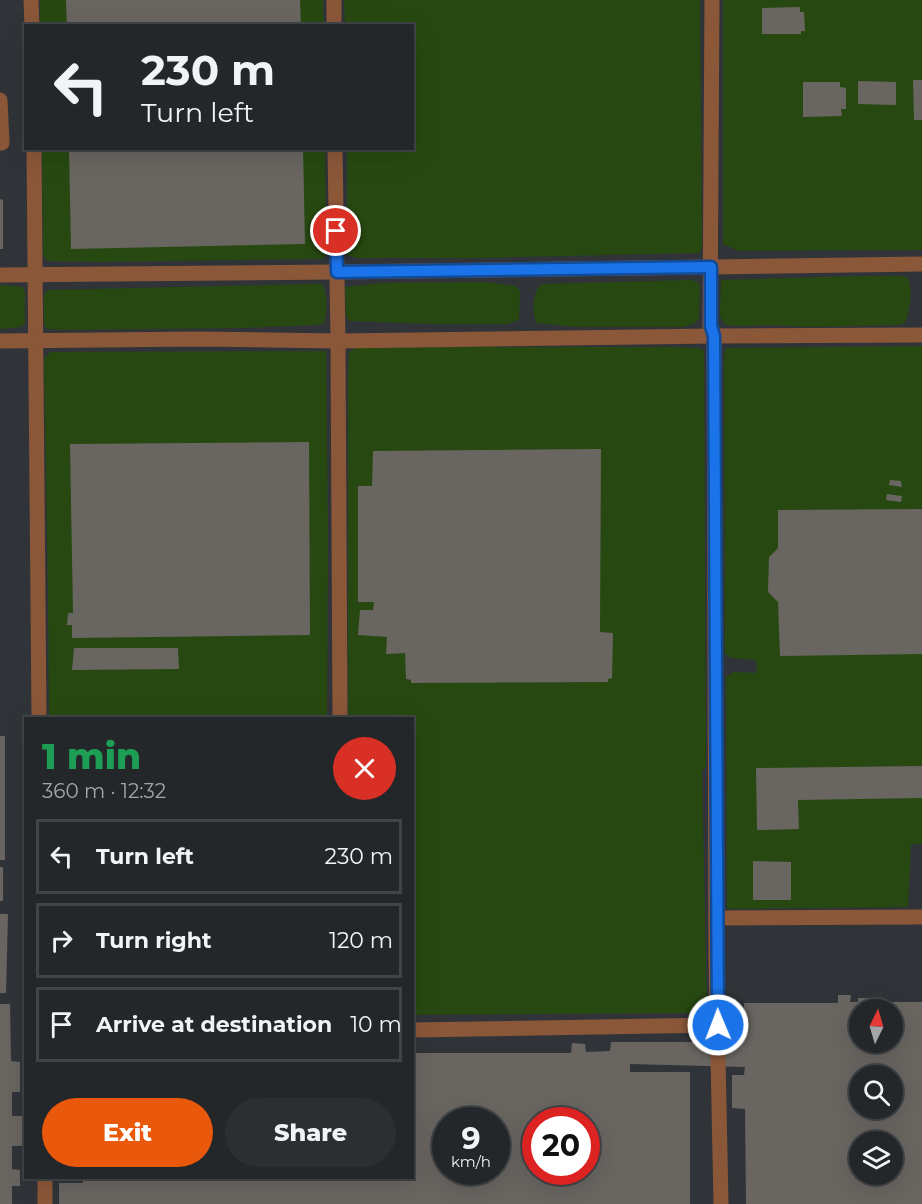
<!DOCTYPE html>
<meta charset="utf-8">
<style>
:root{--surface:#24272a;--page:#2c2f32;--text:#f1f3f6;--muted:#a3a5a8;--line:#414447;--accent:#ea580c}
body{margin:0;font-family:Montserrat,sans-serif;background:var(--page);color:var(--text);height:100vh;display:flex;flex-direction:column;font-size:22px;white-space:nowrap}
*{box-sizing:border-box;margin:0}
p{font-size:20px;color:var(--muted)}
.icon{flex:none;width:33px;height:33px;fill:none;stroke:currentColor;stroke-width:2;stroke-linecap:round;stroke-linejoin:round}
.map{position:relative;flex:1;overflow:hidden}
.details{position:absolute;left:24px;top:717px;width:390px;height:462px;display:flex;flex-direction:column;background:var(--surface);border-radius:0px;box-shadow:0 6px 24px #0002,0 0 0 2px var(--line)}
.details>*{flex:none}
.hud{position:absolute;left:24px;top:24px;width:390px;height:126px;border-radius:0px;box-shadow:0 6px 24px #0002,0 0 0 2px var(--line);background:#24272a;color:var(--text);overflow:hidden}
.needle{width:39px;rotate:5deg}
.controls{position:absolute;left:849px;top:999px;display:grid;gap:12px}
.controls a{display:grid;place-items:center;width:54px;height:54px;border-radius:50%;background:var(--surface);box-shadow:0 6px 24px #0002,0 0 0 2px var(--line);font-size:30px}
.speed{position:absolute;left:432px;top:1107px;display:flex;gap:12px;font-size:30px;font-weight:700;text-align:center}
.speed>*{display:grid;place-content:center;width:78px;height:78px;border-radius:50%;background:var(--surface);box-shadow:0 6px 24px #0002,0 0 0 2px var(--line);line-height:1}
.speed small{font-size:15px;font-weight:400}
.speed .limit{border:9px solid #d22;background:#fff;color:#111}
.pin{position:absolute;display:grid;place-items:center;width:51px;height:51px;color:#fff;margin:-26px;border:3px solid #fff;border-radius:50%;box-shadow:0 2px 6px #0007}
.me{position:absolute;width:66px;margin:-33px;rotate:359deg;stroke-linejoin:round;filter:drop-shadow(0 0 4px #0008)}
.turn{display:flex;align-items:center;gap:21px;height:126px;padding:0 18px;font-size:27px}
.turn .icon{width:78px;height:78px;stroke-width:2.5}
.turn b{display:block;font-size:42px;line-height:51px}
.round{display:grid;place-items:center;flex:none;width:63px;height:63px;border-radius:32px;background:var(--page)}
.headline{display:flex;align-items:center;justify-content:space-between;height:102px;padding:0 18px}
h1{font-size:36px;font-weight:800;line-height:45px;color:#1e9e55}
.action{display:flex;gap:12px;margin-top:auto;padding:12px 18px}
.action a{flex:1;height:69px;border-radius:36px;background:var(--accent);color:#fff;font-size:24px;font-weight:800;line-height:69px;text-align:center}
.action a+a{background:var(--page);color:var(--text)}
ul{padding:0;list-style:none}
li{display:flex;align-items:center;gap:18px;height:75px;margin:0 12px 9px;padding:0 6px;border:3px solid var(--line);border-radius:0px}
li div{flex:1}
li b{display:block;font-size:22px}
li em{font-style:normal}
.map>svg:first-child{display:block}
.green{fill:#274911}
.building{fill:#696561;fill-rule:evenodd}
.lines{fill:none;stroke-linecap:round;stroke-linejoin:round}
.minor{stroke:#8b5739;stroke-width:15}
.route-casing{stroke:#114b97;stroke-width:15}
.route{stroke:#1a73e8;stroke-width:10}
</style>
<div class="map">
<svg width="922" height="1204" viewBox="0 0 922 1204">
<rect width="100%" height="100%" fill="#303438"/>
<g class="green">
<path d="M40,0H323L324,25H40Z"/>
<path d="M344,0H700L702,249L698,253L472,258H357L347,255V149L412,148V26L345,25Z"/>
<path d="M723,0H922V250L739,251L723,244Z"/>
<path d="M42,149H325L326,256L322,259H317L97,262L48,261L45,259L43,253Z"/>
<path d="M858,276H903L908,278C913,293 910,309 905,323L900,325L809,327L769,325L740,326L727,325L722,321L720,314L721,280Z"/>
<path d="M690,280L698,282L700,287L699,318L694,324L682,327H575L536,323C532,310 532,293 542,284Z"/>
<path d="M486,282L516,286L520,291L519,320L508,324H433L350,321L346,316L345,287L382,283Z"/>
<path d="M314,284H322C328,293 327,312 324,323L317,325L239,328L59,330L47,329L44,324V296L47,290Z"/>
<path d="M0,285L23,287L25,293V323L21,327L0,329Z"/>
<path d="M922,346V844H911L908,907L727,909L726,677L733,672L757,673L756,660L732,658L725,654L724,356L726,348Z"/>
<path d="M424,347H670L699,348L704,351L706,767L702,771L707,1013L413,1015L412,718H348V373L349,352L356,348Z"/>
<path d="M326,351L328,535L327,718H49L48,592L44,359L50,352Z"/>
</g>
<g class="building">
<path d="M66,0H300L301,26H67Z"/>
<path d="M800,7V12H804L805,31H801V34H762V8Z"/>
<path d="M913,80H922V120H914Z"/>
<path d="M858,81L896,82V105L858,104Z"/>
<path d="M803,82H840V87L846,88V109H841L842,116L803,117Z"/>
<path d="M69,148H303L305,244L71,249Z"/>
<path d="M0,199L3,200V249H0Z"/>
<path d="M309,442L310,635L72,638V625H67L68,613H73L70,444Z"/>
<path d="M601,449L600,632L613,633L612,678L608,679V682L411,683V680L406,679L405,653L386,654L387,637L358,635L360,610H373L374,602H358V486H372L373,451Z"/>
<path d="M890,480L901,481L902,487L889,485Z"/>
<path d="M887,494L902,496L901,502L886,500Z"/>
<path d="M922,509V654L780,656L778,602L768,592L769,557L778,548V510Z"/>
<path d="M74,648H178L179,669L72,670Z"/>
<rect x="0" y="736" width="5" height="124"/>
<path d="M922,766V798L798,800L799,829L757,830L756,768Z"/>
<path d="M753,861L791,862V900H753Z"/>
<rect x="0" y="867" width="3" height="34"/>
<path d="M0,914H8L6,993H0Z"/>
<path d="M838,995H851L850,1002H858V998H878V1002H922V1204H746L745,1109L732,1108V1075H744L745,1067L630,1064V1072H690V1204H59V1183H83V1178H412V1053H571L572,1043L585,1044L586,1052L610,1051L611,1042H744V1003H838ZM860,1010H892V1042H860ZM860,1076H892V1108H860ZM446,1120H496V1172H446ZM536,1120H586V1172H536ZM860,1142H892V1174H860Z"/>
<path d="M0,1004H10L11,1061L20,1062V1092H12V1116H26V1146H12V1169L20,1170V1186H12V1204H0Z"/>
</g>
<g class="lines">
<g class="minor">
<path d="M31,0L32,26"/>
<path d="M334,0V26"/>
<path d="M712,0L710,326L714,336L716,959L721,1204"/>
<path d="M0,100L2,143H0"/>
<path d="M34,148L39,718"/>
<path d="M335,148L338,341L340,718"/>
<path d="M0,275L337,272L922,264"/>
<path d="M0,341L198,339L338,341L714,336L922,335"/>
<path d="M716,918L922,917"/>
<path d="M412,1030L718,1025"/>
<path d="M45,1178V1204"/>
</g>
</g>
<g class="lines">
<g class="route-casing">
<path id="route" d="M336,231L337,272L711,267V326L714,336L718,1025"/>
</g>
<use href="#route" class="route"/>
</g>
</svg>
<div class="controls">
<a><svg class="needle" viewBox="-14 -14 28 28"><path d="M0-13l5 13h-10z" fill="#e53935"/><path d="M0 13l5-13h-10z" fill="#a3a5a8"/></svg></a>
<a><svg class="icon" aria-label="search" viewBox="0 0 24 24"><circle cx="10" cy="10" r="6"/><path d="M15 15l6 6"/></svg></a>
<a><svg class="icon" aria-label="layers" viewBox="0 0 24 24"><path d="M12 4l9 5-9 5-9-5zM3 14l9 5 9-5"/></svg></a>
</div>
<div class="speed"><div>9<small>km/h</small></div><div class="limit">20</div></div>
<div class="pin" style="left:336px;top:231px;background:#d93025"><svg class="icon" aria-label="arrive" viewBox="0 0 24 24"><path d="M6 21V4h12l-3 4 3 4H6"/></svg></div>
<svg class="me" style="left:718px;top:1025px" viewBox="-20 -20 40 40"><circle r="17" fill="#1a73e8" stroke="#fff" stroke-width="3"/><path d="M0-11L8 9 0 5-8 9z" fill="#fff"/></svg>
<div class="hud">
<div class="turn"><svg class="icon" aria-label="left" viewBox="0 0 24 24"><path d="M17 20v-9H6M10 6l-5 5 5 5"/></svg><div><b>230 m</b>Turn left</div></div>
</div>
<section class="details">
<div class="headline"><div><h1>1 min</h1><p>360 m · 12:32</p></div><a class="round" style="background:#d93025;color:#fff"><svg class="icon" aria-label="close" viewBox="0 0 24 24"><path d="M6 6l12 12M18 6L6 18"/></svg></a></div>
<ul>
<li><svg class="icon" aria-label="left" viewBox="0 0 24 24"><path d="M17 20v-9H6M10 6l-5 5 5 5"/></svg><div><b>Turn left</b></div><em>230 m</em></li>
<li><svg class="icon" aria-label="right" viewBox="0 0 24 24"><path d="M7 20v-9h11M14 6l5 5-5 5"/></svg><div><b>Turn right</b></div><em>120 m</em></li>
<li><svg class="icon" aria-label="arrive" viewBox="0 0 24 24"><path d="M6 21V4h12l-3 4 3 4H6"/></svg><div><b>Arrive at destination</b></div><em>10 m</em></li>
</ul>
<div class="action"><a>Exit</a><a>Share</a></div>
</section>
</div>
